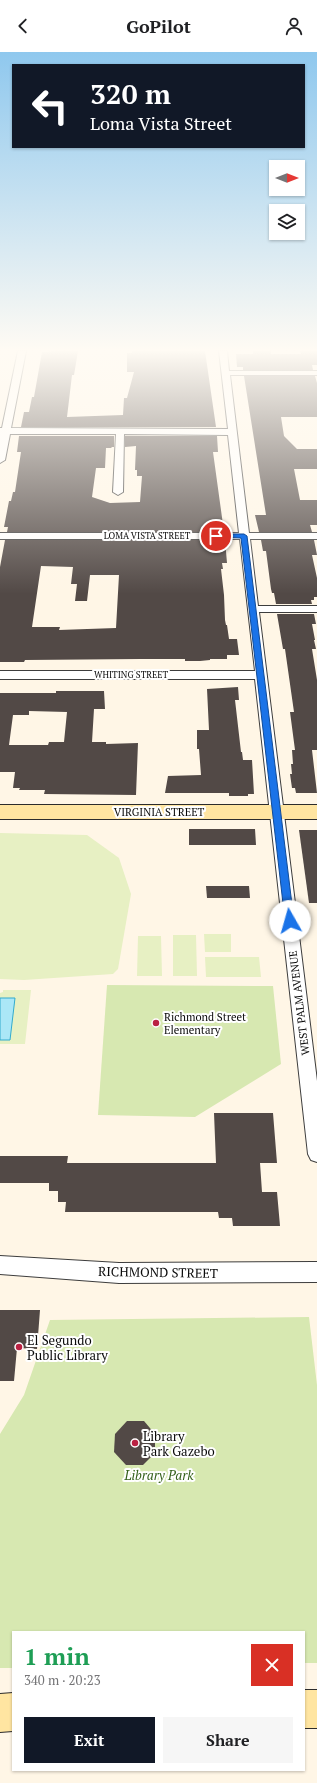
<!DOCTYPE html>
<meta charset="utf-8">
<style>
:root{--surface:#fff;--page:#f6f6f6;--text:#202124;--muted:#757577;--accent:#111827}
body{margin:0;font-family:"PT Serif",serif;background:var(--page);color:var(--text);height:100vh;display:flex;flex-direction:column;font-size:15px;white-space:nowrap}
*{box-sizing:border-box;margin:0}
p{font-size:13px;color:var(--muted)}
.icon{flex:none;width:22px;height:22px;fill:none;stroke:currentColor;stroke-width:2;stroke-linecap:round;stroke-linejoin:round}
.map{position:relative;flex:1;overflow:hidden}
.drawer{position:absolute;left:12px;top:1579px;width:293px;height:140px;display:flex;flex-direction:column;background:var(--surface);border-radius:0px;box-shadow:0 1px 3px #0004}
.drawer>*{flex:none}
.guide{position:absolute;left:12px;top:12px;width:293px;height:84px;border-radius:0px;box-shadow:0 1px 3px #0004;background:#111827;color:#fff;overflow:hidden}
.needle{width:26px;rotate:90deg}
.tools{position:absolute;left:269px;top:108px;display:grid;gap:8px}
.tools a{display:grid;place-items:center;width:36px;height:36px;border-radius:0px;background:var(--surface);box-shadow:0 1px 3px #0004;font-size:20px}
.pin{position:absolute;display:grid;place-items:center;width:34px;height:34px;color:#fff;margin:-17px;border:2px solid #fff;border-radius:50%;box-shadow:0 1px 4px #0007}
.me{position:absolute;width:44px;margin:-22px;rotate:353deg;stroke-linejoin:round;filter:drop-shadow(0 0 3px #0008)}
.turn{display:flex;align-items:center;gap:14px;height:84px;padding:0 12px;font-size:18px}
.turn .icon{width:52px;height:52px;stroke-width:2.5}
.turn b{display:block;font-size:28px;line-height:34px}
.round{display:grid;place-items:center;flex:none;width:42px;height:42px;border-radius:0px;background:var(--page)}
.summary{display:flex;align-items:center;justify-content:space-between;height:68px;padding:0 12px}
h1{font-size:24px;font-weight:800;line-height:30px;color:#1e9e55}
.primary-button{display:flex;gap:8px;margin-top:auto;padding:8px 12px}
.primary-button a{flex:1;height:46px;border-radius:0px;background:var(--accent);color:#fff;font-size:16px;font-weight:800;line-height:46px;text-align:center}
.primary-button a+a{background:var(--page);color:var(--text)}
header{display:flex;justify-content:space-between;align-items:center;height:52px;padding:0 12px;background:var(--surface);font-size:18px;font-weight:800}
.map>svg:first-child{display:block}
.green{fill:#d7e8b1}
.pitch{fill:#e7f0c3}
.water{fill:#abe7f7;stroke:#31aace}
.building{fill:#524946;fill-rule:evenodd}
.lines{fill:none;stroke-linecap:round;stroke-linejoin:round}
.street-casing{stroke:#3d3d3d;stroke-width:2}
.secondary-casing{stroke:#2c2c2c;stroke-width:2}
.street{fill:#fff;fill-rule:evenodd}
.secondary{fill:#ffe5a1;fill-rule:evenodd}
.route{fill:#1a73e8;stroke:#114b97}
.poi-dot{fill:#ba2142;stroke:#fff;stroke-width:1.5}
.labels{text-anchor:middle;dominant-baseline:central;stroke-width:4;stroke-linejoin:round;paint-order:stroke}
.far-street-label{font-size:9px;fill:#0a0a0a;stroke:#fff}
.street-label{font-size:11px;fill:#0a0a0a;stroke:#fff}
.poi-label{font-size:11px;fill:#0a0a0a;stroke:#fff;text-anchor:start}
.near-street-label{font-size:13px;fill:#0a0a0a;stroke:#fff}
.near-poi-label{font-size:13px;fill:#0a0a0a;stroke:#fff;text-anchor:start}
.near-park-label{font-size:13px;font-style:italic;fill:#35611b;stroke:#fff}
</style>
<header><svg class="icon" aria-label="back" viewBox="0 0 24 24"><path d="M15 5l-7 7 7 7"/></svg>GoPilot<svg class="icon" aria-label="person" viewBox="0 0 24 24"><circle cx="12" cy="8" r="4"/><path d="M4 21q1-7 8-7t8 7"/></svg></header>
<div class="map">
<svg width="317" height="1731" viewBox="0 0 317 1731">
<rect width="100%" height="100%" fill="#fff6e6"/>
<g class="green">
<path d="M107,933L273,934L281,1012L195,1065L98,1063Z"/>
<path d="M309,1265L317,1333V1611H304V1580H13V1616H0V1382L24,1343L50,1268Z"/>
</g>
<g class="pitch">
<path d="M0,781L87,783L119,806L131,842L118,917L113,922L24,928L0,927Z"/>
<path d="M204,882H231V900H205Z"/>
<path d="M173,883H196L197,924H173Z"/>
<path d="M138,884H161L162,924H137Z"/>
<path d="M259,905L261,925H206L205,905Z"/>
<path d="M3,938H31L25,992H0V941L3,940Z"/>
</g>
<path class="water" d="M0,946H15L10,988H0Z"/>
<g class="building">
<path d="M60,299H78L74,323H72L67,365L123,363L124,346H127L134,320H127V301H132V299H205L216,375H21L24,360H29L32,345H34L42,300Z"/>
<path d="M253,299H271V302H301L300,299H317V313H312L313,318H243V315H237L236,302H253Z"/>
<path d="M244,324H315L317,331V365H281L284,384L297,397H317V417H294L300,448H317V473H310L312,480H259L255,463H266Z"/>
<path d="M19,384H114V395H112L111,396H106L105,416H96L92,445L110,451L140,450L142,424H137V418H135L136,394L125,395V384H217L218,400H213L224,480H7L8,475H4L9,449H11L13,440H15L21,400H17Z"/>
<path d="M5,488H225L227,511H222L223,517H221L224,543L225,568L226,573H227L229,587H237L239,603H227V607H210V608L200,609H185V607H140L25,608L24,610H0V515ZM41,514L73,515L71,532H77L75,549H87L90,523H119L116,576L59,578L60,575H32Z"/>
<path d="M261,488H314L317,503H312L317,526V545H314V548H311L312,552H276L274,541H272L271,537L266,499H263Z"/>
<path d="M277,562H314L316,572H312L315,588H314L316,597H312L317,628V698H312L317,741H296L295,736H292L290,722H292L291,712H293L292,698H295L290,660H294L285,597H283Z"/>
<path d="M238,635L239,648H235L241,700H242L243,708H252L254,742H248V744H229V741H165L168,724L201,723L199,697H197V678H209L207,637Z"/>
<path d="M56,639H104L105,657H94L92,690H106V692L138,691L136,743L44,742L45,738H19L20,736H13L15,720H0V641H56ZM29,659L67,660L64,690H49L48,693H9L13,663H29Z"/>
<path d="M189,777H255L256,793H189Z"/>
<path d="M299,778H317V851H309Z"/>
<path d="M206,834H249L250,846H207Z"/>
<path d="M214,1061H273L277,1111H260L262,1140H277L280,1174H233L232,1166H219L218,1160H65L66,1150H58V1139H49V1131H0V1104H68L67,1111H216Z"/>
<path d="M0,1258H40L37,1297L17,1296L14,1329H0Z"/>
<path d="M127,1369H144L155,1382V1401L143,1413H126L114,1400L115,1382Z"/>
</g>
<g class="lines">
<g class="street-casing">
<g id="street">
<path d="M18,299H26L11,376L228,377L219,299H227L229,319H317V323H230L249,481H317V487H250L258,554H317V560H259L317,1029V1110L311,1108L308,1102L255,627H0V619H255L240,487H0V481H239L228,383L124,382L123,440L118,443L113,440L116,382H10L5,408L0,411V376H2Z"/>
<path d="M0,1204L119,1211L317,1210V1230L119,1231L0,1222Z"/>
</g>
</g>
<g class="secondary-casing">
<g id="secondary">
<rect x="0" y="753" width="317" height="14"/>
<rect x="304" y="1638" width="13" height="38"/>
<path d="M13,1641V1679L0,1680V1642Z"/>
</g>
</g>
<use href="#street" class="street"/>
<use href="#secondary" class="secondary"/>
</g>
<linearGradient id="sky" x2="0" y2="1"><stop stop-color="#8fc8ee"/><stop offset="0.55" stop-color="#fffbf4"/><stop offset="1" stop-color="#fffbf4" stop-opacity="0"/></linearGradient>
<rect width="317" height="542" fill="url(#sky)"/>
<path class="route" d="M216,482H244L247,484L294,869L290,872L285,869L241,486L214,485L213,484Z"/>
<g class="poi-dot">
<circle cx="156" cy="971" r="4"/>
<circle cx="19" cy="1295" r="4"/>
<circle cx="135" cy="1391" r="4"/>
</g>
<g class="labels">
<g class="far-street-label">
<text x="147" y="484">LOMA VISTA STREET</text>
<text x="131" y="623">WHITING STREET</text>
</g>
<g class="street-label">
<text x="159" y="760">VIRGINIA STREET</text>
<text transform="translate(299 951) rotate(-97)">WEST PALM AVENUE</text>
</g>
<g class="poi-label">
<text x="164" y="965">Richmond Street<tspan x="164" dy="13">Elementary</tspan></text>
</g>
<g class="near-street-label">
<text transform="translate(158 1220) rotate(1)">RICHMOND STREET</text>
</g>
<g class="near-poi-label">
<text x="27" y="1288">El Segundo<tspan x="27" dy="15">Public Library</tspan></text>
<text x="143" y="1384">Library<tspan x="143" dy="15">Park Gazebo</tspan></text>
</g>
<g class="near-park-label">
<text x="159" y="1423">Library Park</text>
</g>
</g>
</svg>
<div class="tools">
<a><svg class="needle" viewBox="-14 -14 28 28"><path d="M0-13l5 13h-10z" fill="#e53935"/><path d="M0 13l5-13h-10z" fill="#757577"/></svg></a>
<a><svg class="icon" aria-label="layers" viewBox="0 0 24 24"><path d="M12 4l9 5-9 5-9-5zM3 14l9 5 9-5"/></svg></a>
</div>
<div class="pin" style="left:216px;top:484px;background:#d93025"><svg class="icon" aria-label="arrive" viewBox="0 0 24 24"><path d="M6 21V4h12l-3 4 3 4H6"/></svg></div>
<svg class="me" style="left:290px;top:869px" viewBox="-20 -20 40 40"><circle r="19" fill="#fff"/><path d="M0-13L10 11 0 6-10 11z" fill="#1a73e8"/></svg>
<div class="guide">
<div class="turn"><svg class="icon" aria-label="left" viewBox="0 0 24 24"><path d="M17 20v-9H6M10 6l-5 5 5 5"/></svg><div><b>320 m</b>Loma Vista Street</div></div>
</div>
<section class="drawer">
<div class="summary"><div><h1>1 min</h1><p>340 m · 20:23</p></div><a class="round" style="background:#d93025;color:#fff"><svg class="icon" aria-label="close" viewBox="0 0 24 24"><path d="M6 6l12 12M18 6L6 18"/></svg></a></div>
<div class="primary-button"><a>Exit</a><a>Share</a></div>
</section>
</div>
